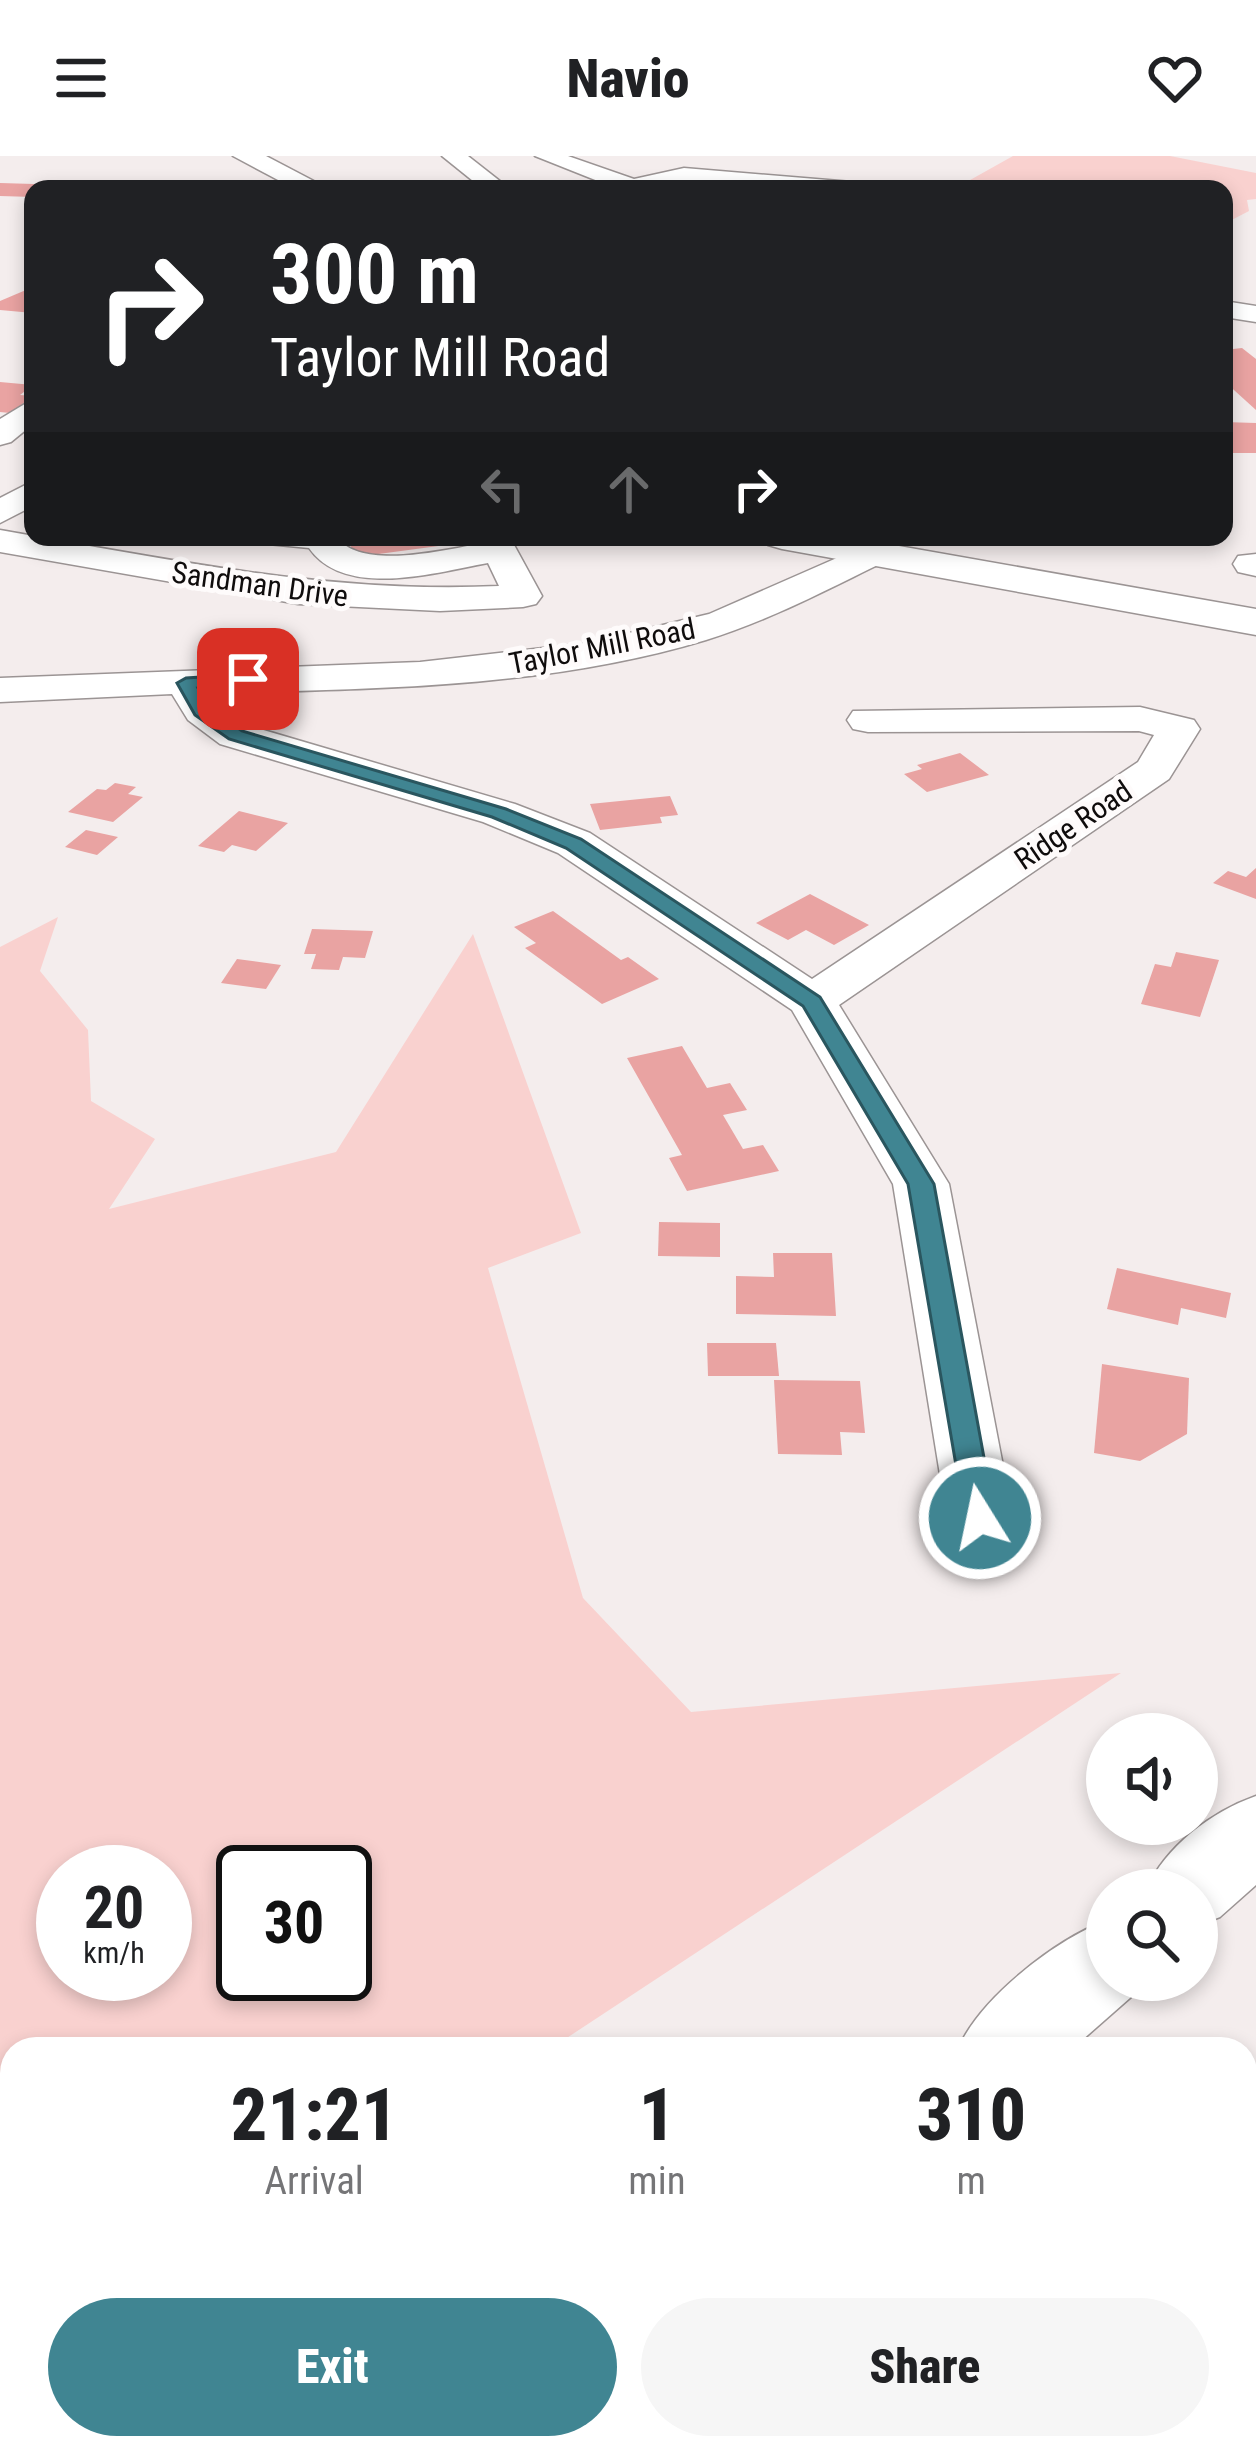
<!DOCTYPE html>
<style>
:root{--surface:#fff;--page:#f6f6f6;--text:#202124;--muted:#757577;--accent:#408592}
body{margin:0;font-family:"Roboto Condensed",sans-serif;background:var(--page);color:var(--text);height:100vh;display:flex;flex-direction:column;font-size:45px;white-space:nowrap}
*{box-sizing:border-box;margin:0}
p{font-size:39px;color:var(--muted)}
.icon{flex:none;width:66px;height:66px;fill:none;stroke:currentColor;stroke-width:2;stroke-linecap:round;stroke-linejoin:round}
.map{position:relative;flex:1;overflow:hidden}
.panel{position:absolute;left:0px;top:1881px;width:1257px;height:423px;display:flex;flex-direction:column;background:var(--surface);border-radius:36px 36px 0 0;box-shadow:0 6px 18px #0003}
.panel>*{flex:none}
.banner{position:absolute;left:24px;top:24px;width:1209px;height:366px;border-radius:24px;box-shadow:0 6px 18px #0003;background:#202124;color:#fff;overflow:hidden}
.controls{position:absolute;left:1086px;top:1557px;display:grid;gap:24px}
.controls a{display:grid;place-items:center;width:132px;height:132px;border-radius:50%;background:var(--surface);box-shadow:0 6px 18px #0003;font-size:60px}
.speed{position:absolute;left:36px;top:1689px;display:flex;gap:24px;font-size:60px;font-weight:700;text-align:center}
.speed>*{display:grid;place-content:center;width:156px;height:156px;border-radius:50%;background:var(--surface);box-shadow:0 6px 18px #0003;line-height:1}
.speed small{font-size:30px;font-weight:400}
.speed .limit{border:6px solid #111;border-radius:18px;background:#fff;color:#111}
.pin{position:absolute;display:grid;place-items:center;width:102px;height:102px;color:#fff;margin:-51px;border-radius:24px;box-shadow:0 6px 18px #0006}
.me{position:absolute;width:132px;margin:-66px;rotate:350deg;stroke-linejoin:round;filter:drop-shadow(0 0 9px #0008)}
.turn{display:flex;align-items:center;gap:42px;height:252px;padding:0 48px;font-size:54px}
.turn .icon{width:156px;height:156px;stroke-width:2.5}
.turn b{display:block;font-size:84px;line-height:102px}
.lanes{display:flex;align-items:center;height:114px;padding:0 48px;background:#0003;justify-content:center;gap:60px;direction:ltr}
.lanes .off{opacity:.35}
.eta{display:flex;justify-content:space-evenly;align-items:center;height:204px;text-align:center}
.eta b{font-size:72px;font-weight:800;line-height:84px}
.button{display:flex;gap:24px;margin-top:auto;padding:24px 48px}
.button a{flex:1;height:138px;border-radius:72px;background:var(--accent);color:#fff;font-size:48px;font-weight:800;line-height:138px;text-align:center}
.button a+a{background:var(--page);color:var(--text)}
header{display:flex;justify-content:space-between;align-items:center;height:156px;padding:0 48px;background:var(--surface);font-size:54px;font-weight:800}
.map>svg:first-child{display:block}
.green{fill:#f9d1cf;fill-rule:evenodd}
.building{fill:#e9a3a2}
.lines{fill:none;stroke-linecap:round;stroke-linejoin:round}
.minor-casing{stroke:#9b9494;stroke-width:3}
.major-casing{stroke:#9b9494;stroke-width:3}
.highway-casing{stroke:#9b9494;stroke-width:3}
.minor{fill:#fff;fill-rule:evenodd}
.major{fill:#fff;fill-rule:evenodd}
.highway{fill:#fff;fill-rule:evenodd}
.route{fill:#408592;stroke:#2a565f;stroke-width:3}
.labels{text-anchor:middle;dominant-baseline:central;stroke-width:10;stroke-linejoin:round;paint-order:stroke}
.far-street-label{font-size:30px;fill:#0f0c0c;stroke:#fefbfb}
</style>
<header><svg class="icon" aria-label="menu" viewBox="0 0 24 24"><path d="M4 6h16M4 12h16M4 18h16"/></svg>Navio<svg class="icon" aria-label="heart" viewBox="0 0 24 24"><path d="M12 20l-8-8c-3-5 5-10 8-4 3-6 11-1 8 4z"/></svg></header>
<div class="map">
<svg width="1256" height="2303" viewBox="0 0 1256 2303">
<rect width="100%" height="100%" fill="#f4eded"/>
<g class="green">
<path d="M1013,0H1170L1256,17V43L1247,44L1249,55L1224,68V33H954Z"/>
<path d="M58,761L40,815L88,874L91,945L155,983L109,1053L336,996L473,778L581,1077L488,1112L583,1442L691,1556L1121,1517L550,1893H12V2292H31L18,2303H0V791ZM63,1716H165V1818H63ZM243,1716H345V1818H243Z"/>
</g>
<g class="building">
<path d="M0,27L68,29L67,33H33V41L0,40Z"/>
<path d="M33,131V157L0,154V145Z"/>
<path d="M1242,192L1256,203V254L1224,225V194Z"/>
<path d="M0,226L33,229L20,239L33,240L10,257L0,256Z"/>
<path d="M1224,266L1256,267V297H1229Z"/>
<path d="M506,381L356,401L347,382L355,381Z"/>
<path d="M960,597L989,619L927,636L904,618L922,613L917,609Z"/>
<path d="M115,627L136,631L128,638L143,641L113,666L68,656L97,633L106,634Z"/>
<path d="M670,640L678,659L660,661L662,667L600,674L590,648Z"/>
<path d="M239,655L288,667L256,695L232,689L224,696L198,690Z"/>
<path d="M86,674L118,681L97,699L65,691Z"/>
<path d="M1256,712V743L1213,727L1228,715L1246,721Z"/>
<path d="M810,738L869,769L834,789L806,774L788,784L756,767Z"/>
<path d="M553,755L621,804L628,801L659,823L602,848L525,792L536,787L514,771Z"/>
<path d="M312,773L373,775L365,802L343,801L339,814L311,813L316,798H304Z"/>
<path d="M1176,796L1219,804L1200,861L1141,848L1155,808L1171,811Z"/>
<path d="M237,803L281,809L266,833L221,827Z"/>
<path d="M682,890L707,932L730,927L747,954L723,959L743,993L763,989L779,1015L687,1035L669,1002L682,999L627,902Z"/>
<path d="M659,1066L720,1067V1101L658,1100Z"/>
<path d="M773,1097H832L836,1160L736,1158V1120L774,1121Z"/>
<path d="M1117,1112L1231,1137L1226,1162L1181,1152L1178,1169L1107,1153Z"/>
<path d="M707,1187H776L779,1220H708Z"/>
<path d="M1102,1208L1189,1222L1187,1278L1140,1305L1094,1297Z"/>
<path d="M774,1224L860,1225L865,1277L840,1276L842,1299L778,1298Z"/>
</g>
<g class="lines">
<g class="minor-casing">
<g id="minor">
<path d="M442,0H468L510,33H483Z"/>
<path d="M535,0H568L634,23L684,12L852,26L864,33H766L684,26L653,33H618Z"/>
<path d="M1224,145L1256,150V166L1224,161Z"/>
<path d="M33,243V268L11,286L0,289V263Z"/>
<path d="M33,325V350L0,367V342Z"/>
<path d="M0,374C167,403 328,438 499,430L488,407C437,416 345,444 309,392L268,388L262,381H337C363,418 460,390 500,384L513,387L542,440L536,448L523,451L440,455L298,448L0,396Z"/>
<path d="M871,387L884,390L889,398L884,406C826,434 768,465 706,484C548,532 376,533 212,537L218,547L250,570L515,648L590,677L812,823L1138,606L1154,579L1139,575L868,576L853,573L847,564L853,555L1140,551L1194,564L1200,573L1169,623L839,849L949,1028L1013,1362L1004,1380L980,1387L956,1380L947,1362L893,1028L792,854L558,697L483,666L220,588L188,564L172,538L0,546V522L420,506L587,487L709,458Z"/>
<path d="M1256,398V420L1238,416L1233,408L1238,400Z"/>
</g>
</g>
<g class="major-casing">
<g id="major">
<path d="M233,0H266L329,33H295Z"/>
<path d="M763,381H848L1256,453V479L782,393L768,389Z"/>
</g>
</g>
<g class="highway-casing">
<g id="highway">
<path d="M1256,1640V1729L1220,1761L1197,1770V1734H1146C1166,1690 1211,1656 1256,1640Z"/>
<path d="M1107,1764V1824H1143L1139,1834L1072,1893H958C980,1842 1055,1784 1107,1764Z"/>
<path d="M1256,2110V2214L1245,2219V2115Z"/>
<path d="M462,2292H578L574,2303H458Z"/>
<path d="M993,2292H1111L1107,2303H989Z"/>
</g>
</g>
<use href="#minor" class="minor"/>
<use href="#major" class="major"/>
<use href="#highway" class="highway"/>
</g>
<path class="route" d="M248,518L255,519V527L198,532L209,552L242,575L506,653L581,683L820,841L934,1028L995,1362L991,1370H969L965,1362L908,1028L803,850L566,692L492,661L229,583L195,559L177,527L186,522Z"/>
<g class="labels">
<g class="far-street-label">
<text transform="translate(260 428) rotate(8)">Sandman Drive</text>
<text transform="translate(602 490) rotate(-11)">Taylor Mill Road</text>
<text transform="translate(1073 669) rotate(-34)">Ridge Road</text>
</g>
</g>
</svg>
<div class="controls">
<a><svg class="icon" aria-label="sound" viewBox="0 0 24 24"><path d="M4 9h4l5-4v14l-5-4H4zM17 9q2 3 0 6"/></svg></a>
<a><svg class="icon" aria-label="search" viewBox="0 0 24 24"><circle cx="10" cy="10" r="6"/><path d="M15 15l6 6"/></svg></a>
</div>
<div class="speed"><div>20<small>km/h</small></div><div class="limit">30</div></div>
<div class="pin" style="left:248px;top:523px;background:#d93025"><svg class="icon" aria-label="arrive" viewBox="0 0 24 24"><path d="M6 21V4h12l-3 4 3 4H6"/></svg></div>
<svg class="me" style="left:980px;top:1362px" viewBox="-20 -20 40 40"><circle r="17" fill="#408592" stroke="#fff" stroke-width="3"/><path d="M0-11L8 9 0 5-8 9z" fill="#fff"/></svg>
<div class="banner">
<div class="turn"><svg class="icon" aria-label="right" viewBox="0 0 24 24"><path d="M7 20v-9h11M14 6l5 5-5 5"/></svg><div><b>300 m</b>Taylor Mill Road</div></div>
<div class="lanes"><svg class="icon off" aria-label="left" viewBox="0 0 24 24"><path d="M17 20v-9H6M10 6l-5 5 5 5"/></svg><svg class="icon off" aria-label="ahead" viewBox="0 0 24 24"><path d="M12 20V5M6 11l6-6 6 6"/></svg><svg class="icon" aria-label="right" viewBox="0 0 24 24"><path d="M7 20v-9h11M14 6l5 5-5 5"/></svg></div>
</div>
<section class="panel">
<div class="eta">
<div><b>21:21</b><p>Arrival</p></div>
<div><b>1</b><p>min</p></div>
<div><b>310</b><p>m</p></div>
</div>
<div class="button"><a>Exit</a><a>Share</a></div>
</section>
</div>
